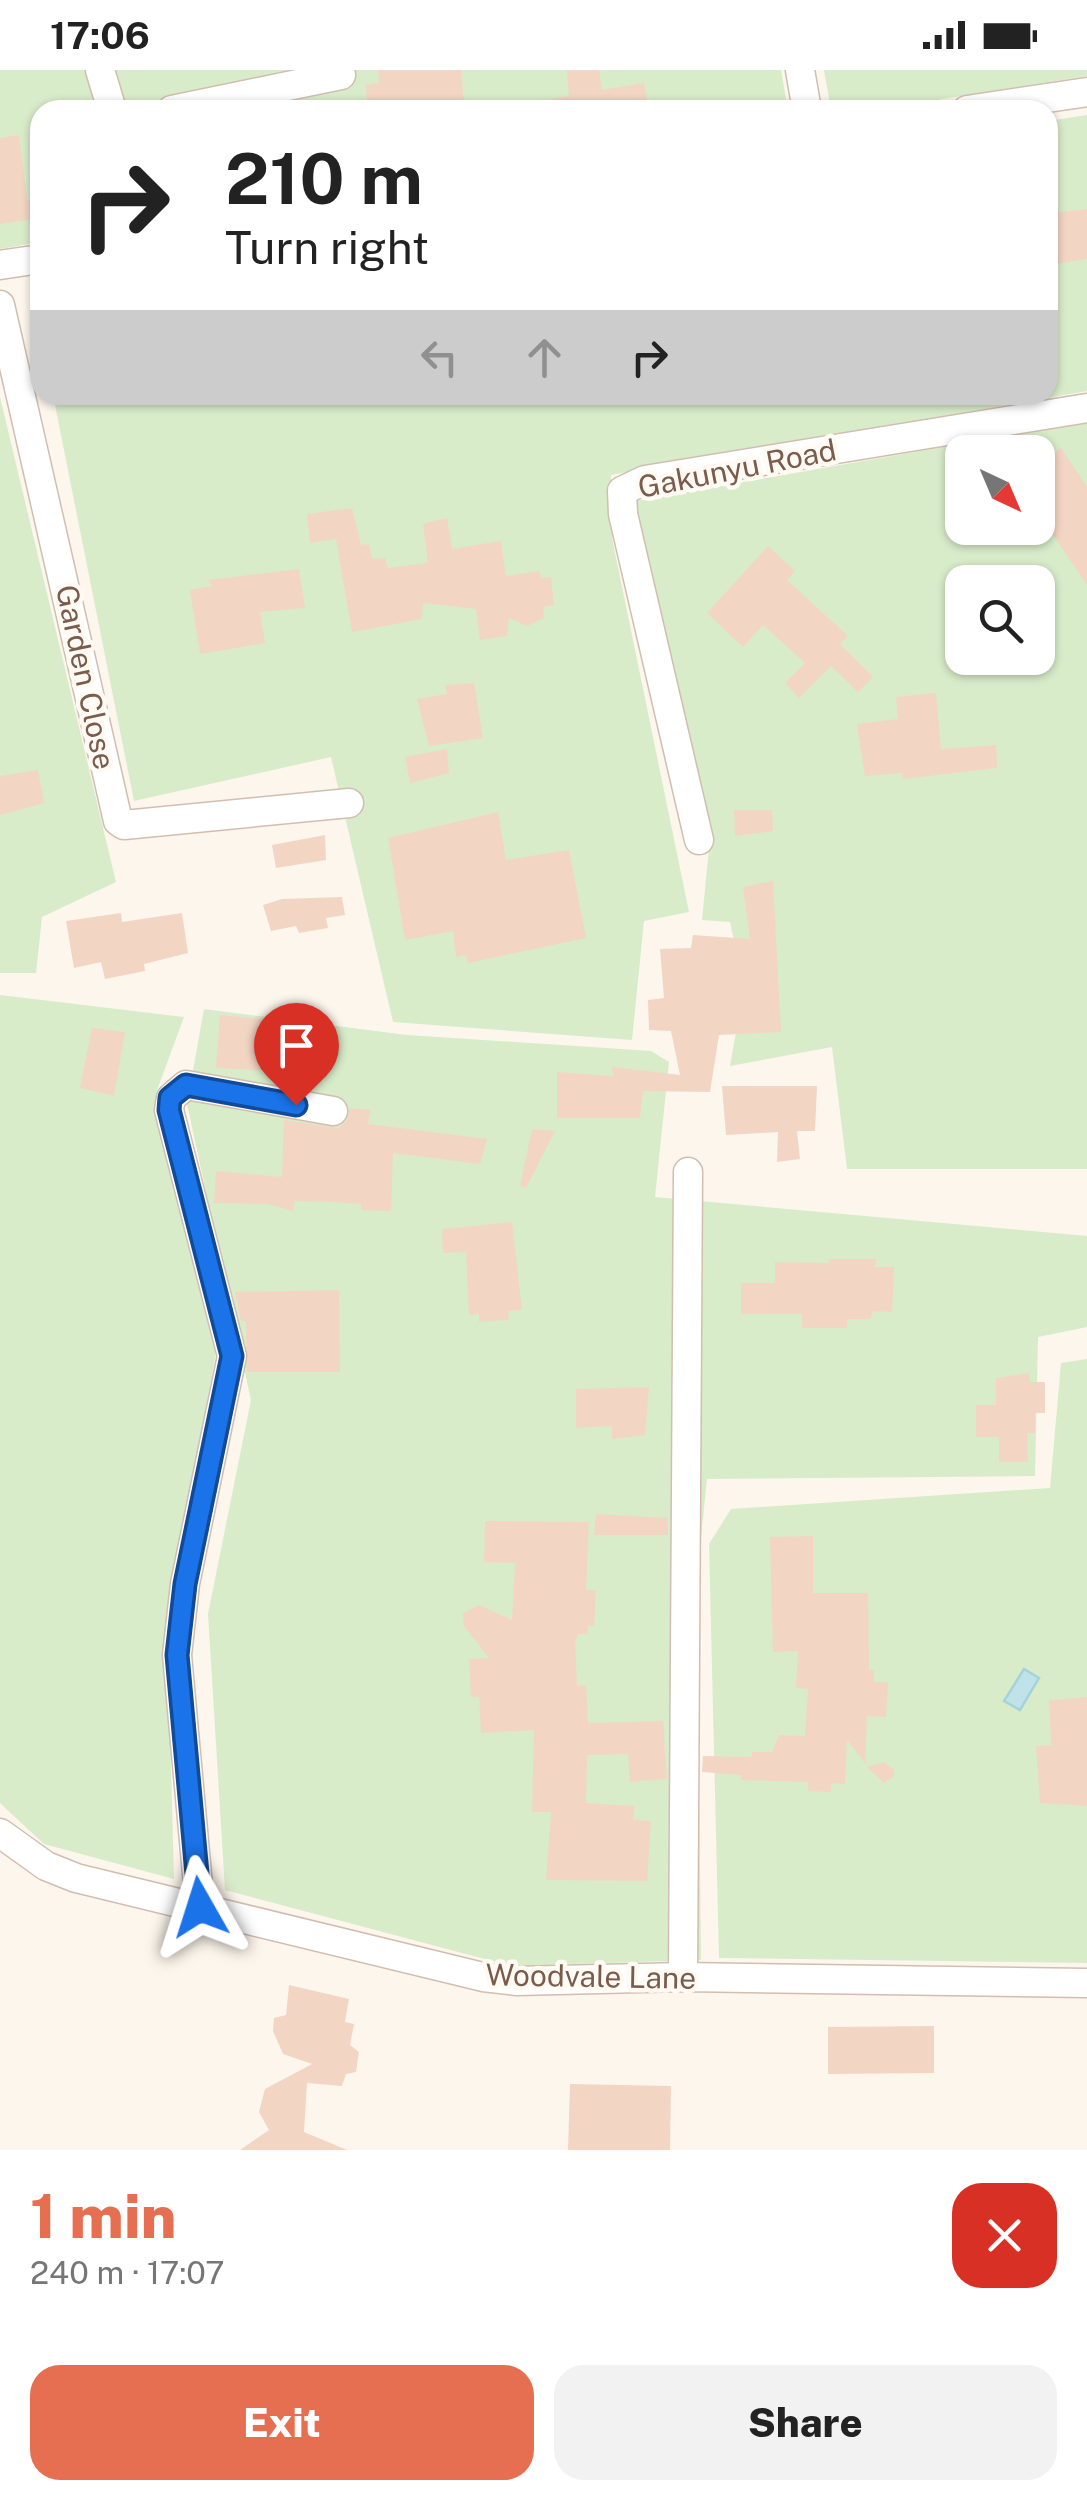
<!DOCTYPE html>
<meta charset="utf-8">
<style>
:root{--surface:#fff;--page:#f2f2f2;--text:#222;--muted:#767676;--accent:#e76f51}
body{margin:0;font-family:"Public Sans",sans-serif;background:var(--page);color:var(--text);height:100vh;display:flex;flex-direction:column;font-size:38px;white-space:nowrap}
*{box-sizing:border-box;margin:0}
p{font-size:32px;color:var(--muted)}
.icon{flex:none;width:55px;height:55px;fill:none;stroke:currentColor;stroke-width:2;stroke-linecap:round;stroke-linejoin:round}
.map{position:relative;height:2080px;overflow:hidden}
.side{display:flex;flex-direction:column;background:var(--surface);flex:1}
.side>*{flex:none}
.hud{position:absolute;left:30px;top:30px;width:1028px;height:305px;border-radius:30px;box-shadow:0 2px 8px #0004;background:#fff;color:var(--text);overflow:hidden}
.needle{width:65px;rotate:136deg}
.tools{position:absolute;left:945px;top:365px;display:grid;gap:20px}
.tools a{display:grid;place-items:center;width:110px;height:110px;border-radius:20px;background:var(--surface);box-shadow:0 2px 8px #0004;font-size:50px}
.pin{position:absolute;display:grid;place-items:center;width:85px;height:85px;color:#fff;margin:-102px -42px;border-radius:50% 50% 50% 0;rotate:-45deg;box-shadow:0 0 10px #0007}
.pin .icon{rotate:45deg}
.me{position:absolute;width:110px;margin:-55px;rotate:354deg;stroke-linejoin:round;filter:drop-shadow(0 0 8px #0008)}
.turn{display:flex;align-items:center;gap:35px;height:210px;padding:0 30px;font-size:45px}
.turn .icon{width:130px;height:130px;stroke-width:2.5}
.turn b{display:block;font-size:70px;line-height:85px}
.lanes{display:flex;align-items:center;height:95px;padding:0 30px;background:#0003;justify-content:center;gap:50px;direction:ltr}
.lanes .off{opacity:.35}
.round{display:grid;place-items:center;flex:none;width:105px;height:105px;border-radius:30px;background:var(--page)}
.headline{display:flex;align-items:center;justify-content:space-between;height:170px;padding:0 30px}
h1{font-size:60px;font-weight:800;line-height:75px;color:var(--accent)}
.button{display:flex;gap:20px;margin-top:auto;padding:20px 30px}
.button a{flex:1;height:115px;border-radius:30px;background:var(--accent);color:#fff;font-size:40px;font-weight:800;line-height:115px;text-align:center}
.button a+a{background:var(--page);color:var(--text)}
.status{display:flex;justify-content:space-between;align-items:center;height:70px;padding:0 50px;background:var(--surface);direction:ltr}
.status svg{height:28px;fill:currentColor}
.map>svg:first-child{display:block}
.green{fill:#d8ecc9;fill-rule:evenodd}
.water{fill:#bfe3e8;stroke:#a5d3da;stroke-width:2.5}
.building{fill:#f3d5c3}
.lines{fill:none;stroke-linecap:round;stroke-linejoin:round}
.street-casing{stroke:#d1beb0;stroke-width:31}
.street{stroke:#fff;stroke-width:28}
.route-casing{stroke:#114b97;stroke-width:25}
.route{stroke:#1a73e8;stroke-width:18}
.labels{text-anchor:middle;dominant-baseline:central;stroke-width:9;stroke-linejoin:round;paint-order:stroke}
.street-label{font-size:30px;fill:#7a5c4d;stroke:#fffaf3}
</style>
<div class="status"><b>17:06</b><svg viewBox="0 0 49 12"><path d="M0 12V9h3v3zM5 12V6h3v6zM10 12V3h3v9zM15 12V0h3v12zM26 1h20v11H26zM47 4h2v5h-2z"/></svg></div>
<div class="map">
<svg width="1087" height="2080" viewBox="0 0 1087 2080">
<rect width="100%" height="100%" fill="#fdf6ec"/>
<g class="green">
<path d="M0,0H781L788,40H40V172L0,179Z"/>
<path d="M824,0H1087V6L873,40H831Z"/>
<path d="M1087,45V321L611,405L612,468L689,842L644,851L632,970L393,952L331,687L134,731L53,325H1048V51Z"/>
<path d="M0,327L116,812L42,847L36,903H0Z"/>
<path d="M1087,352V1099H847L832,977L730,996L744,917L730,852L702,850L709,778L635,431ZM962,382H1038V458H962ZM962,512H1038V588H962Z"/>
<path d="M0,925L184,947L156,1023L216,1283L167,1546L174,1809L44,1774L0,1733Z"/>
<path d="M204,939L407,965L651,981L669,992L655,1127L1087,1166V1257L1038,1267L1035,1406L707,1409L697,1507L701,1890L511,1896L225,1820L208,1544L251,1330L187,1034Z"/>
<path d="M1087,1289V1893L719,1888L709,1474L731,1439L1050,1418L1061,1293Z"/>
</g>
<path class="water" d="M1024,1599L1039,1608L1020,1640L1004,1631Z"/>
<g class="building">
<path d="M378,0H461L464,33L375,40V34L367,35L366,15L379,13Z"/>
<path d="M567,0H599L602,20L644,13L649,40H552L551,29L569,26Z"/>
<path d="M19,65L27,130L40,128V148L0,154V68Z"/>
<path d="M1087,139V189L1048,195V144Z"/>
<path d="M1061,378L1087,417V515L1039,444L1052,436L1038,415V394Z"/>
<path d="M352,438L361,475L369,474L372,489L385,488L388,498L428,493L423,454L447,448L452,479L501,471L506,506L539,501L541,508L551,507L554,535L543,537L544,548L527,556L509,548L507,566L480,570L476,539L423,533L422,549L352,562L336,469L310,473L307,444Z"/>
<path d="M768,476L795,501L787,510L848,566L840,574L873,607L858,622L831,596L799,628L785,613L805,593L763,555L743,577L707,543Z"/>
<path d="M299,499L305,538L260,542L265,573L200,584L190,520L212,516L208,510Z"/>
<path d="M474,613L483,668L429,676L417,629L447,624L445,615Z"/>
<path d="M936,623L941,679L996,675L997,698L903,709L902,703L865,706L857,654L898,649L896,627Z"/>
<path d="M447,679L449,703L410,713L405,687Z"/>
<path d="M38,700L44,733L0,745V706Z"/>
<path d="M734,740H772L773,761L735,766Z"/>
<path d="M498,742L506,790L569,780L586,868L468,893L466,885L456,887L453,861L405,870L388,768Z"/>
<path d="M325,765L326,790L276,798L272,775Z"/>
<path d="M773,811L781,962L719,965L710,1022L643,1021L640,1048H557V1002L613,1006L612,997L680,1005L671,961L649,960L648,930L664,928L660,879L691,878L693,865L750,869L743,817Z"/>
<path d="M342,827L345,845L326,848L328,858L299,863L296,856L271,861L263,835L282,829Z"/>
<path d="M121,843L122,852L182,843L188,883L144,894L145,901L105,909L101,892L74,898L66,851Z"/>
<path d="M220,945L304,953L301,1002L216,998Z"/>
<path d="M92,958L125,962L114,1026L80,1018Z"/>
<path d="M722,1016H817L815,1061H797L800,1089L777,1092L778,1062L726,1065Z"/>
<path d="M350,1038L371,1040L368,1054L487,1069L480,1094L393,1083L391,1141L361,1140V1134L334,1132L294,1131L293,1141L268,1134L214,1133L216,1101L282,1107L284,1050L338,1058L347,1051Z"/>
<path d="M532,1059L555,1061L526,1118L520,1116Z"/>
<path d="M512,1152L522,1240L508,1241L509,1250L479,1252V1244L469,1245L466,1182L443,1183L442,1159Z"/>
<path d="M829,1189H877L874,1197H894L892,1242L873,1241L870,1249H847V1258H802V1244H741V1213H775V1192L829,1193Z"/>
<path d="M339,1220L340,1302H247L246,1251H241L235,1222Z"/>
<path d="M1029,1303L1030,1312H1045V1343H1035V1363H1027L1028,1392H999V1367H976V1335H996V1308Z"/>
<path d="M649,1317L645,1365L612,1369V1356L576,1358V1319Z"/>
<path d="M596,1444L668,1448V1465H594Z"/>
<path d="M485,1451L589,1452L586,1520H596L594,1556H588L587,1564H578L575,1573L577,1616L586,1615L588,1653L663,1651L667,1709L630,1712L628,1684L587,1685L586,1733L635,1736L633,1750L651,1751L647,1811L546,1810L551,1742H532L534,1660L481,1663L479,1627H471L469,1589L489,1588L464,1556L463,1543L479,1535L512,1550L515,1493L484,1492Z"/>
<path d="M813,1466V1523H868L869,1600H874V1612H888L886,1647L867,1646L865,1693L847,1670L845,1714L831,1713V1722L808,1721V1712L741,1710V1705L702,1702L703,1686L752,1687V1682H772L779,1665L805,1666L808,1619L796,1618L798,1581L773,1582L770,1467Z"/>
<path d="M1087,1627V1736L1040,1733L1036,1676L1051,1675L1049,1630Z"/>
<path d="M884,1692L894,1700V1706L884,1713L867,1697Z"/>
<path d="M289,1915L349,1929L345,1952L354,1954L350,1975L359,1982L356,2002L346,2004L342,2016L307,2013L304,2062L347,2080H240L269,2060L259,2042L265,2019L312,1994L283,1984L273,1961L274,1948L286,1945Z"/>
<path d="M934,1956V2003L828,2004V1957Z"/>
<path d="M570,2014L671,2016L670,2080H568Z"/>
</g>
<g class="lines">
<g class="street-casing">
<g id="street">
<path d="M100,0L112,40"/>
<path d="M800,0L807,40"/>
<path d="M172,40L341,5"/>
<path d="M967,40L1087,22"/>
<path d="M0,195L40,189"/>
<path d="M0,235L118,751L124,755L349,733"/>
<path d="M699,770L623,444L622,421L645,410L1087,338"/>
<path d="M0,1763L46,1796L76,1808L483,1907L517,1911L683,1907L1087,1913"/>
<path d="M200,1837L177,1585L185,1514L232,1286L169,1040L171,1028L186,1015L333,1041"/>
<path d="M683,1907L688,1102"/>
</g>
</g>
<use href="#street" class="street"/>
</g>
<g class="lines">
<g class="route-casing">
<path id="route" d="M200,1837L177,1585L185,1514L232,1286L169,1040L170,1028L186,1015L296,1035"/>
</g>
<use href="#route" class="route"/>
</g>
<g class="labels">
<g class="street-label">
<text transform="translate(737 398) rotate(-11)">Gakunyu Road</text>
<text transform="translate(86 607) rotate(78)">Garden Close</text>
<text transform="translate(591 1906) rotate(1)">Woodvale Lane</text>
</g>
</g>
</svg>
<div class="tools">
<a><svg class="needle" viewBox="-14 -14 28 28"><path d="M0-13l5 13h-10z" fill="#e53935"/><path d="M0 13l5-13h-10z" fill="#767676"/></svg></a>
<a><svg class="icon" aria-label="search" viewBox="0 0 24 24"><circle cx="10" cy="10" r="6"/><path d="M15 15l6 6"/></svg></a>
</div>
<div class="pin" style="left:296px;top:1035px;background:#d93025"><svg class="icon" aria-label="arrive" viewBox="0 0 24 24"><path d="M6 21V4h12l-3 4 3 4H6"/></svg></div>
<svg class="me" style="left:200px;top:1837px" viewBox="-20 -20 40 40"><path d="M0-17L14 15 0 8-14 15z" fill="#1a73e8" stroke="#fff" stroke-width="4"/></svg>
<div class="hud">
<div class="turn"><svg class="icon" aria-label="right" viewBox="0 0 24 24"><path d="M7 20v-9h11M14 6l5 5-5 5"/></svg><div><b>210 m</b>Turn right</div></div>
<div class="lanes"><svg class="icon off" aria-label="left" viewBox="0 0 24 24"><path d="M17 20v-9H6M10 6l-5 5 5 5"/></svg><svg class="icon off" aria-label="ahead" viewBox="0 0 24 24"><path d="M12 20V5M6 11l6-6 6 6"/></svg><svg class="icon" aria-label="right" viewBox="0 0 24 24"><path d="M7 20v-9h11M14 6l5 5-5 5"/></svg></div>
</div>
</div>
<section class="side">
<div class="headline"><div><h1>1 min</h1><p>240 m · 17:07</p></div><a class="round" style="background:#d93025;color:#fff"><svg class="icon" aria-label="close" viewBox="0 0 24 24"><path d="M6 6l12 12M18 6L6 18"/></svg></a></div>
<div class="button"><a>Exit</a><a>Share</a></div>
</section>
